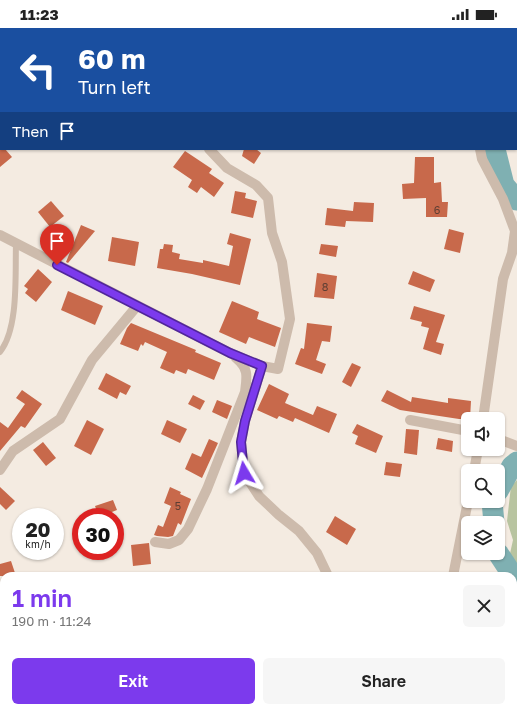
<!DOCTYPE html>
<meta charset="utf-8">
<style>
:root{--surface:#fff;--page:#f6f6f6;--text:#222;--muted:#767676;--accent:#7c3aed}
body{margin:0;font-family:"Golos Text",sans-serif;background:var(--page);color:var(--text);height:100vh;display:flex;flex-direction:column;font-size:15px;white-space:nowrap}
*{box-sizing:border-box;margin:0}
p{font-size:13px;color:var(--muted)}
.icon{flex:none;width:22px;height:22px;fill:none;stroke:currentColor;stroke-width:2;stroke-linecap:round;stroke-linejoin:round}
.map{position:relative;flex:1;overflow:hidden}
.sheet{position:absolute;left:0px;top:544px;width:517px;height:140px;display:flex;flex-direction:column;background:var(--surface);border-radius:12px 12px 0 0;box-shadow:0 1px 3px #0004}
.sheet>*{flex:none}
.hud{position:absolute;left:0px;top:0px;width:517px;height:122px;box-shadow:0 1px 3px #0004;background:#1a4fa0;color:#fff;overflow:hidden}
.controls{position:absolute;left:461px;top:384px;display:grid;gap:8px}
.controls a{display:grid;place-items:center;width:44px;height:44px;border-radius:6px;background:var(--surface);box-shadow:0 1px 3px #0004;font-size:20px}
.speed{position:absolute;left:12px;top:480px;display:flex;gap:8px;font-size:20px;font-weight:700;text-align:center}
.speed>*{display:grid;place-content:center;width:52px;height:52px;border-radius:50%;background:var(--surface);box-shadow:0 1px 3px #0004;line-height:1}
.speed small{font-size:10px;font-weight:400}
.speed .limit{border:6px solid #d22;background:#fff;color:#111}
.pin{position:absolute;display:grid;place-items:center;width:34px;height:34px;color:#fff;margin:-41px -17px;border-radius:50% 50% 50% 0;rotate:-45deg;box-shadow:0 0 4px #0007}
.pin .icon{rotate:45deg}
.me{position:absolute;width:44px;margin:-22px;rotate:353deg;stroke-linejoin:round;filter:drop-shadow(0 0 3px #0008)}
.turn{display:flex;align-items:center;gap:14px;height:84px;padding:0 12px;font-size:18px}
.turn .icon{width:52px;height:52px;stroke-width:2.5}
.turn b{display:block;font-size:28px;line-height:34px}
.then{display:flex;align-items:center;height:38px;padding:0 12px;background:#0003;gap:8px;font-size:15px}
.round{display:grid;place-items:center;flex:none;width:42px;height:42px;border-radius:6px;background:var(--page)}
.summary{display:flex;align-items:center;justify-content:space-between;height:68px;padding:0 12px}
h1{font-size:24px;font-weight:600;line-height:30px;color:var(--accent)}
.cta{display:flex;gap:8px;margin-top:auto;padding:8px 12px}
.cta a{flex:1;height:46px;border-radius:6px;background:var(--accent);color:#fff;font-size:16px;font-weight:600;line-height:46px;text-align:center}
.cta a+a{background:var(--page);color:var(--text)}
.status{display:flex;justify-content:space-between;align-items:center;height:28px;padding:0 20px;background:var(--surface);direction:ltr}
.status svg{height:11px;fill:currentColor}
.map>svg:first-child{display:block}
.green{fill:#b8c4a0}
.water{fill:#7fb0b2}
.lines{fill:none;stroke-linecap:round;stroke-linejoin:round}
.river{stroke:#7fb0b2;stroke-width:21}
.building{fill:#c8694b}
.lane{stroke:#cdbbac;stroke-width:6}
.street{stroke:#cdbbac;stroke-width:10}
.route-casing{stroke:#51269a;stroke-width:10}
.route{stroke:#7c3aed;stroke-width:7}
.labels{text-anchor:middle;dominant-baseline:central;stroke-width:3;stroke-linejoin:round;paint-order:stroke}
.number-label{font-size:11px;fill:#5e3e33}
</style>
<div class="status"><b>11:23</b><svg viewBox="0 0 49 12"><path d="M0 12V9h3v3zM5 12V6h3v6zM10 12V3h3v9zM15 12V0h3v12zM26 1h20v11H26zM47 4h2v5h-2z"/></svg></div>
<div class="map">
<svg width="517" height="684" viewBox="0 0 517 684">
<rect width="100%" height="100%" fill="#f4ebe1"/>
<path class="green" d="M517,452V623L513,615V548H505L513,512L507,493L511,458Z"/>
<path class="water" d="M88,680H333L346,684H72Z"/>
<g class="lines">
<g class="river">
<path d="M516,80L517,79"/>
<path d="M495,121L504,157L517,172"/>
<path d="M498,463L512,438L517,434"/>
<path d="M492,473L494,495"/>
<path d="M498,525L517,554"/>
</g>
</g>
<g class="building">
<path d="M0,115L1,121H5L12,129L0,139Z"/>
<path d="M244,121H256L261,125L254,136L242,128Z"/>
<path d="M185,123L212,141L209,145L224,155L214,169L201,159L197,165L188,159L192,152L173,139Z"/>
<path d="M415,129H434V155L441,154L442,174H448L447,189H426V170L403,171L402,156L414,155Z"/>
<path d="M235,163L246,165L245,170L257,173L253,190L231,185Z"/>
<path d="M51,173L64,188L50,199L38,184Z"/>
<path d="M354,174L374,175L373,194L346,193L345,199L325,197L327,180L353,183Z"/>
<path d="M81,197L95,203L68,235L66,234Z"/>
<path d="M449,201L464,205L460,225L444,221Z"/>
<path d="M230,205L251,211L240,257L192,246L157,240L160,221H163L164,216L173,217L172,224L180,226L179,231L203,235V232L229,238L233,218L227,216Z"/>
<path d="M112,209L139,214L135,238L108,233Z"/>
<path d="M321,216L338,218L336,229L319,226Z"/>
<path d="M38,241L52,254L36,274L25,265L28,261L24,258Z"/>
<path d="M413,243L435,252L430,264L408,256Z"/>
<path d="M317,245L337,248L334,271L314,269Z"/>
<path d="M68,263L103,278L95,297L61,282Z"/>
<path d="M232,273L259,284L257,291L281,300L275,319L249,309L246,316L219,304Z"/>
<path d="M414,278L445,287L436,314L444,316L441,327L423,321L429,300L421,298L422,294L410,291Z"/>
<path d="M131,295L196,322L195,324L221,335L214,352L188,341L186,346L176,342L174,346L160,340L167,324L145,314L143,318L141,316L138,323L120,316L127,300Z"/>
<path d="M307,295L332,298L330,314L322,313L316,332L326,336L322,346L295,336L301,320L304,321Z"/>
<path d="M352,335L361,339L351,359L342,354Z"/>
<path d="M106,345L131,358L126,367L120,364L117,371L98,361Z"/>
<path d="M269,356L289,366L285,375L313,387L317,378L337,386L329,405L295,390L293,394L279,388L277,391L257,382Z"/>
<path d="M22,362L42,376L25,400L21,398L0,423V394L8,400L25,376L16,370Z"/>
<path d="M387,362L411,374L412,369L448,375V370L471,373L470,391H459L400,382L381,373Z"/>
<path d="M193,367L205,373L200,382L188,376Z"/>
<path d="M217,372L232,378L227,391L212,384Z"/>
<path d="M87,392L104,401L91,427L74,418Z"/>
<path d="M167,392L187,401L180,415L161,406Z"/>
<path d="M357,396L383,408L376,425L355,416L358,408L352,405Z"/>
<path d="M406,401L419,402L417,427L404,425Z"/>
<path d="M438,410L453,413L452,424L436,421Z"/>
<path d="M209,411L218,415L202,450L185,441L192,425L201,429Z"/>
<path d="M43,414L56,430L46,438L33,422Z"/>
<path d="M386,434L402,436L400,449L384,447Z"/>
<path d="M0,459L15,473L6,482L0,476Z"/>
<path d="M170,459L181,464L180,466L191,471L181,497L178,495L173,508L168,509L157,508L154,507L158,497L163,499L171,478L164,475Z"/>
<path d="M113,472L117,482L99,489L95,478Z"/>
<path d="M335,488L356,501L347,517L326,504Z"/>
<path d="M149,515L151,536L133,538L131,517Z"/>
<path d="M11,533L16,548H0V536Z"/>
</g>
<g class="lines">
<path class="lane" d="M0,324C19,300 15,246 16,215"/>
<g class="street">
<path d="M72,0L73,1"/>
<path d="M273,1L274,0"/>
<path d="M489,1V0"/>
<path d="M480,121L482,131L503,171L515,203L512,225L503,251L483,391"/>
<path d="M0,207L230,325L262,338L278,341L290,291L282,234L272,205L268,170L256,157L227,140L209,121"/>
<path d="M262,338L245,393L241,414L244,445L259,468L279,487L299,503L317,525L328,548"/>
<path d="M410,392L468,403"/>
<path d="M498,411L517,418"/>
<path d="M0,442L13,423L60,391L92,332L137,278"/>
<path d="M474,443L478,421"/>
<path d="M155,514L169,516L179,512L188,501L207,461L245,364C247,348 249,341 236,330"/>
<path d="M453,548L468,473"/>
</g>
</g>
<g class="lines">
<g class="route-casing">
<path id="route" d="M57,237L230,325L262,338L245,393L241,414L244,445"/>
</g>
<use href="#route" class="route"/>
</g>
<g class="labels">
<g class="number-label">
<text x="437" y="181">6</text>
<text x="325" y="258">8</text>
<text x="178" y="477">5</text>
</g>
</g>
</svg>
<div class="controls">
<a><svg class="icon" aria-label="sound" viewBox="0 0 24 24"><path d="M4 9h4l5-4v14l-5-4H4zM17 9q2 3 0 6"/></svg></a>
<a><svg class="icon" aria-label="search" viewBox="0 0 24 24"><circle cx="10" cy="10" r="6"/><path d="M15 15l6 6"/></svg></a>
<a><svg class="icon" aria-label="layers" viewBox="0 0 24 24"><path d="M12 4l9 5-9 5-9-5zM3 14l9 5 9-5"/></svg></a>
</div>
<div class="speed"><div>20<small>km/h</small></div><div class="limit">30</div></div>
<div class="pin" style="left:57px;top:237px;background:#d93025"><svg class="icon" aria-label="arrive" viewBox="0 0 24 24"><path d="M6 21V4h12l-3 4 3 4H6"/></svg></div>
<svg class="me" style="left:244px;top:445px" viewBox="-20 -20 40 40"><path d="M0-17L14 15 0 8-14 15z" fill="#7c3aed" stroke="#fff" stroke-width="4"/></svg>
<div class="hud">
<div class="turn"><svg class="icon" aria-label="left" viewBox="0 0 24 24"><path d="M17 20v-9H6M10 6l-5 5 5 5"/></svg><div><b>60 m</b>Turn left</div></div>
<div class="then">Then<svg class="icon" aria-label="arrive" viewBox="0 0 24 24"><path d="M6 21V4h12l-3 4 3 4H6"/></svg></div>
</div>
<section class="sheet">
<div class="summary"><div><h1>1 min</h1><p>190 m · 11:24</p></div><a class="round"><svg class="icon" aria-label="close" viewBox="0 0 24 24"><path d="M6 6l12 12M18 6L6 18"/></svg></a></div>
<div class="cta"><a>Exit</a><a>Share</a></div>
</section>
</div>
